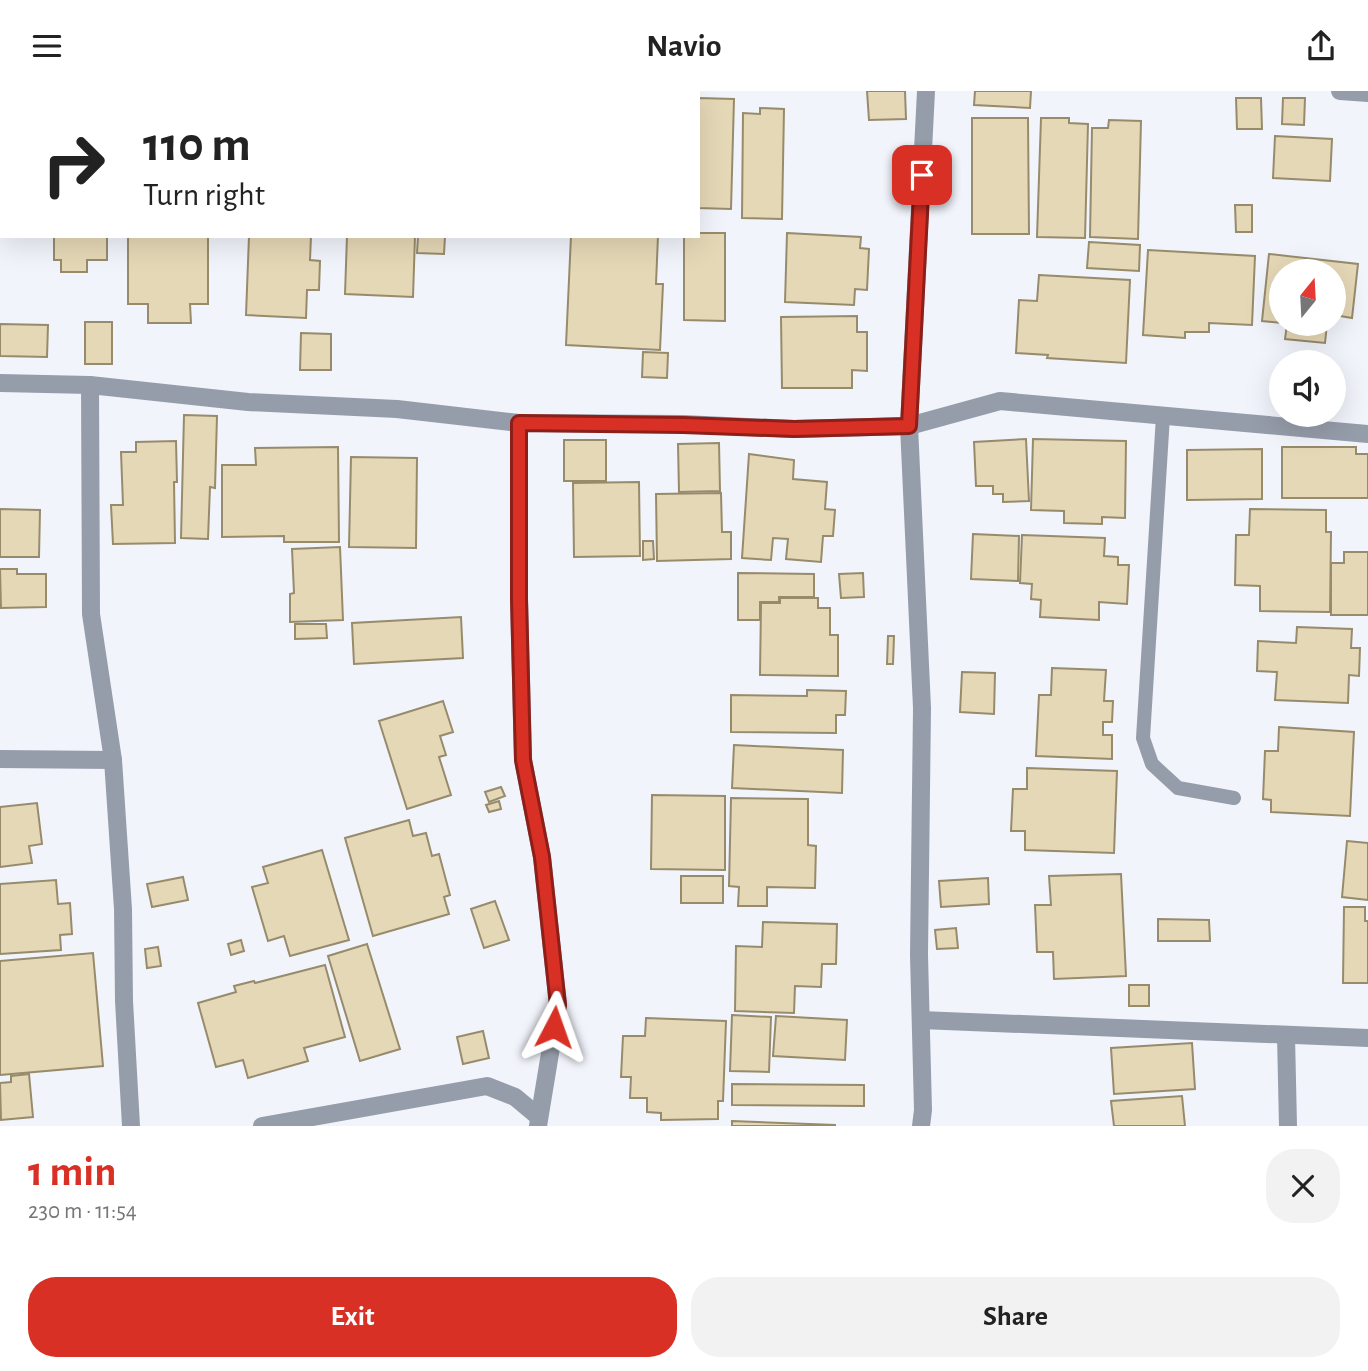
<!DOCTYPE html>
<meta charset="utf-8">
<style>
:root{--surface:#fff;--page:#f2f2f2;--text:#222;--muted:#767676;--accent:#d93025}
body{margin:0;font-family:"Alegreya Sans",sans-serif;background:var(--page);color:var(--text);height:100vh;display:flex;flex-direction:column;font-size:26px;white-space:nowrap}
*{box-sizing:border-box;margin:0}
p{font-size:23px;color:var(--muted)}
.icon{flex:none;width:38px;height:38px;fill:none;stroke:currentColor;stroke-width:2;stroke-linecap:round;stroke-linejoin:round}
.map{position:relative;height:1035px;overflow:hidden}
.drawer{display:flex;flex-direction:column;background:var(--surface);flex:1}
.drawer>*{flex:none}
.banner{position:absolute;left:0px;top:0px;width:700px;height:147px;box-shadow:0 7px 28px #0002;background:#fff;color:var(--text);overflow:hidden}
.needle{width:46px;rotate:18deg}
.controls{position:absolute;left:1269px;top:168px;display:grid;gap:14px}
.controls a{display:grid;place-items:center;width:77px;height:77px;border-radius:50%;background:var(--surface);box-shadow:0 7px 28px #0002;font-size:35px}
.pin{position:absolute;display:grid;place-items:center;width:60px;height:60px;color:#fff;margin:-30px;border-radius:14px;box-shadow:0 4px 10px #0006}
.me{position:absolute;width:77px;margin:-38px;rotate:4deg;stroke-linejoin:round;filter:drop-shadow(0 0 5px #0008)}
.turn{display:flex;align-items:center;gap:24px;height:147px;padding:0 28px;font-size:32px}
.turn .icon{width:91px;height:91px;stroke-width:2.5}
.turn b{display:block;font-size:49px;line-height:60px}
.round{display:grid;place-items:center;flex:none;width:74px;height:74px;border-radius:28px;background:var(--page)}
.summary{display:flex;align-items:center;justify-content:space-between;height:119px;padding:0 28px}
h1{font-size:42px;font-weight:700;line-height:52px;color:var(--accent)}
.button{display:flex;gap:14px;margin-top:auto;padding:14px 28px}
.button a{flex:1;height:80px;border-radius:28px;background:var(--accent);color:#fff;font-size:28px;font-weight:700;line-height:80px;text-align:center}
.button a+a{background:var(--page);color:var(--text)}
header{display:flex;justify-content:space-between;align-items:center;height:91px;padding:0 28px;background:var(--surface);font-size:32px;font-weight:700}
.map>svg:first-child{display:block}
.building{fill:#e5d8b7;stroke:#978b6c;stroke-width:2}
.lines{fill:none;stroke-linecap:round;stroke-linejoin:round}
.lane{stroke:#969daa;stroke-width:14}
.street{stroke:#969daa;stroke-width:18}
.route-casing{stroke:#8d1f18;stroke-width:18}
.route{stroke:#d93025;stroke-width:12}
</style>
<header><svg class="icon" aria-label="menu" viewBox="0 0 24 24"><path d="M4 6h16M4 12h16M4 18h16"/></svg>Navio<svg class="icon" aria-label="share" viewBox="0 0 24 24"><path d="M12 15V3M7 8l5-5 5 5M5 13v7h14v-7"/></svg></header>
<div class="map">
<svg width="1368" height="1035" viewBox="0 0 1368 1035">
<rect width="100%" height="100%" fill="#f1f4fb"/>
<g class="building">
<rect x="122" y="0" width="71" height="2"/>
<path d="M260,0H311L260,2Z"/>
<rect x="344" y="0" width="40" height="2"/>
<path d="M402,0H430L402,2Z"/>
<path d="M867,0H905L906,28L869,29Z"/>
<path d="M975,0H1031L1030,17L974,14Z"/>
<path d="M698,7L734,8L731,118L698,117Z"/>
<path d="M1236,7H1261L1262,38H1237Z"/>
<path d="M1283,7H1305L1304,34L1282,33Z"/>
<path d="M760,17L784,18L782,128L742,127L743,22L760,23Z"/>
<path d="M972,27H1028L1029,143H972Z"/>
<path d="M1041,27H1069V32L1088,33L1085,147L1037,146Z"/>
<path d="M1109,29L1141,30L1138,148L1090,146L1092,37H1108Z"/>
<path d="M1275,45L1332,48L1330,90L1273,87Z"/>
<path d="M1235,114H1252V141H1236Z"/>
<path d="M698,142H725V230L684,229V145H698Z"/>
<path d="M787,142L861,146L860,157L869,158L867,199L855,198L854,214L785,211Z"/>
<path d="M54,145H107V169H87V181H61V169H54Z"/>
<path d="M128,145H208V213H190L191,232H148V213H128Z"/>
<path d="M249,145H311L310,169L320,170L319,199H307L306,227L246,224Z"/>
<path d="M347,145H415L413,206L345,203Z"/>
<path d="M418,145H445L444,163L417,162Z"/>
<path d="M571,145H658L656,193H663L660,259L566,254Z"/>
<path d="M1089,151L1140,154L1139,180L1087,177Z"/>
<path d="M1148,159L1255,165L1252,234L1209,232V241H1185V247L1143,244Z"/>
<path d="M1269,163L1358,173L1352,227L1334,224V180H1281V232L1262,230Z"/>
<path d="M1039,184L1130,189L1126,272L1047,267L1048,264L1016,262L1019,209L1037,210Z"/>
<path d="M857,225V241H867V280L852,279V297H782L781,226Z"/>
<rect x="85" y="231" width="27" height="42"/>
<path d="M0,233L48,234L47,266L0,265Z"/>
<path d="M1287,233H1327L1325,252L1285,248Z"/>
<path d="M301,242L331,243V279H300Z"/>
<path d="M643,261L668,262L667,287L642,286Z"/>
<path d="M184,324L217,325L215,397L210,396L208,448L181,447Z"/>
<path d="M1026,348L1029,410L1003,411V403H993V395H976L974,351Z"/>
<path d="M1033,348L1126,350L1125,427L1102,426V433L1064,432V420L1031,419Z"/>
<rect x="564" y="349" width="42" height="41"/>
<path d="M176,350L177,391H174L175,452L113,453L111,414H123L121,361H136V351Z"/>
<path d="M719,352L720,400L679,401L678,353Z"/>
<path d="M338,356L339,451H284V445L222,446V374H256L255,357Z"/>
<path d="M1282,356H1356V363H1368V407H1282Z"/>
<path d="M1262,358V408L1187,409V359Z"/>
<path d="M749,363L794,369L793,388L827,391L825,418L835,419L833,445H823L821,471L786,468L788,448L773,447L771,469L742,467Z"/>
<path d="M351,366L417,367L416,457L349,456Z"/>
<path d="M639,391L640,465L574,466L573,392Z"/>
<path d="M721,402L722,441H731V468L657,470L656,403Z"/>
<path d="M0,418L40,419L39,466H0Z"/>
<path d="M1250,418L1326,419V441H1331L1330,521L1260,520V495L1235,494L1236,444H1249Z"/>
<path d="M973,443L1019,445L1018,490L971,488Z"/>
<path d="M1022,444L1105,447L1104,465L1118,466V474H1129L1127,513L1099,511V529L1040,526L1041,509L1031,508L1032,493L1020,492Z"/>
<path d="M643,450H653L654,468L643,469Z"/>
<path d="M340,456L343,529L290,531V503L294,502L292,458Z"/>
<path d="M1344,461H1368V524H1331V472H1344Z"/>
<path d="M0,478H17V483H46V516L1,517Z"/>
<path d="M738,482L814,483V506H779V511H760V529H738Z"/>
<path d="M863,482L864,506L841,507L839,483Z"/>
<path d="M780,507H818V517H830V544H838V585L760,584L761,512H780Z"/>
<path d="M461,526L463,567L354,573L352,532Z"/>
<path d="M295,533H326L327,547L295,548Z"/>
<path d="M1297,536L1352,538L1351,557H1360L1359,585L1349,584L1348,612L1275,609L1277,581L1257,580L1258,550L1296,552Z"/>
<path d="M888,545H894L893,573H887Z"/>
<path d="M1052,577L1106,579L1104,610H1113L1112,631H1103V644H1112V668L1036,665L1039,604H1051Z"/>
<path d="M962,581L995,582L994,623L960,621Z"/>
<path d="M807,599L846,600L845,624H836V642L731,641V604L807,605Z"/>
<path d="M443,610L453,641L440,645L446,664L439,666L451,704L407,718L379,630Z"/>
<path d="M1279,636L1354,641L1350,725L1271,721V709L1263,708L1265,660H1278Z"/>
<path d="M734,654L843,659L842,702L732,697Z"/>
<path d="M1027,677L1117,680L1114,762L1025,759V740H1011L1013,698H1027Z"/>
<path d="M501,696L505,705L489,711L485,701Z"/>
<path d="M652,704L725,705V779L651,778Z"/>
<path d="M731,707L808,708V754L816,755L815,797L767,796V815H738L739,796L729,795Z"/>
<path d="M499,710L501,718L489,721L486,714Z"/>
<path d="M37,712L42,753L29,755L32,772L0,776V716Z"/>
<path d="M409,729L413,745L426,742L432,765L439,763L450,804L444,806L449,823L373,845L345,747Z"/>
<path d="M1347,750L1368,752V809L1342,806Z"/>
<path d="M322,759L349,849L290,865L284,845L268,850L252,796L268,792L263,776Z"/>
<path d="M1121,783L1126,885L1054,888L1053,861H1037L1035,814H1051L1049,785Z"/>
<rect x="681" y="785" width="42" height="27"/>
<path d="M183,786L188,809L152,816L147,793Z"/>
<path d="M988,787L989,813L941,816L939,790Z"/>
<path d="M56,789L58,813L70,812L72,843L60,844L61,859L0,863V793Z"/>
<path d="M495,810L509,849L484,857L471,818Z"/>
<path d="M1344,816H1365V830H1368V892H1343Z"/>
<path d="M1158,828L1209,829L1210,850H1158Z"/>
<path d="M763,831L837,833L836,873H822L821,896L795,895L794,922L735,920L736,855L762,856Z"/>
<path d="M956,837L958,857L937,858L935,839Z"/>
<path d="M241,849L244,860L231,864L228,853Z"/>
<path d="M367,853L400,958L360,970L328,865Z"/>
<path d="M158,856L161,875L147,877L145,858Z"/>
<path d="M93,862L103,975L0,984V870Z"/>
<path d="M325,874L345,946L304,957L308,970L248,987L243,969L216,976L198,912L236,901L234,895L254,890L255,892Z"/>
<rect x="1129" y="894" width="20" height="21"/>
<path d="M732,924L771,926L769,981L730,980Z"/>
<path d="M776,925L847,929L845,969L773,965Z"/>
<path d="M646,927L726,930L723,1010H718V1028L661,1029V1022L647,1021V1007H630L631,986H621L623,945H645Z"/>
<path d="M483,940L489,967L463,973L457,946Z"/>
<path d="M1192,952L1195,998L1114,1003L1111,957Z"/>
<path d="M29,983L33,1026L1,1029L0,992L11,991V985Z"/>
<path d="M732,993L864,994V1015L732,1014Z"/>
<path d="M1182,1005L1185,1035H1114L1111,1010Z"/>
<path d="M732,1030L835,1034V1035H732Z"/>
</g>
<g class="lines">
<path class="lane" d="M1163,325L1143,647L1152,673L1178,697L1234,707"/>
<g class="street">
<path d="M1340,0L1368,2"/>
<path d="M0,292L90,294L248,311L397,318L519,332L683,333L794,338L909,335L1000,310L1368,343"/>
<path d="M90,294L91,523L113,669L123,818L124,910L131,1035"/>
<path d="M519,332V508L523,669L542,766L558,914L538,1035"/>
<path d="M0,668L113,669"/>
<path d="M921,929L1368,947"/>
<path d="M1286,945L1288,1035"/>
<path d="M262,1035L487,995L515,1006L539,1026"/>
<path d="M921,1035L923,1019L919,864L922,617L909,335L926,0"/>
</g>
</g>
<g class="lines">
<g class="route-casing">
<path id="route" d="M554,936L558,914L542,766L523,669L519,508V332L683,334L794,338L909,335L922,84"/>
</g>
<use href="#route" class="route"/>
</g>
</svg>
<div class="controls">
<a><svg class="needle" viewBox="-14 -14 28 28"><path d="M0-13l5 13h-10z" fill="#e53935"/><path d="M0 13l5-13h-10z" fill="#767676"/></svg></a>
<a><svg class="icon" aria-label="sound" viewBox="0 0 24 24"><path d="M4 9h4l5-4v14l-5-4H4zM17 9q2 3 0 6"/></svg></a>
</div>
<div class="pin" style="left:922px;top:84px;background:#d93025"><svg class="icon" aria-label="arrive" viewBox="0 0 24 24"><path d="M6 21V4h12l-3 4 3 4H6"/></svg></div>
<svg class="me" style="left:554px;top:936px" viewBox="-20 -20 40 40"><path d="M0-17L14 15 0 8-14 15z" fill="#d93025" stroke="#fff" stroke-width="4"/></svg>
<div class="banner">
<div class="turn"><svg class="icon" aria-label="right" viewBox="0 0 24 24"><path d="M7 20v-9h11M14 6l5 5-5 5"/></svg><div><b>110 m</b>Turn right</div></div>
</div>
</div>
<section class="drawer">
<div class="summary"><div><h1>1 min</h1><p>230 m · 11:54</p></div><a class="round"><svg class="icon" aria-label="close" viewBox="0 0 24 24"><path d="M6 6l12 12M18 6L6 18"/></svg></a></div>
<div class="button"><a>Exit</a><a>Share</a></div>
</section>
